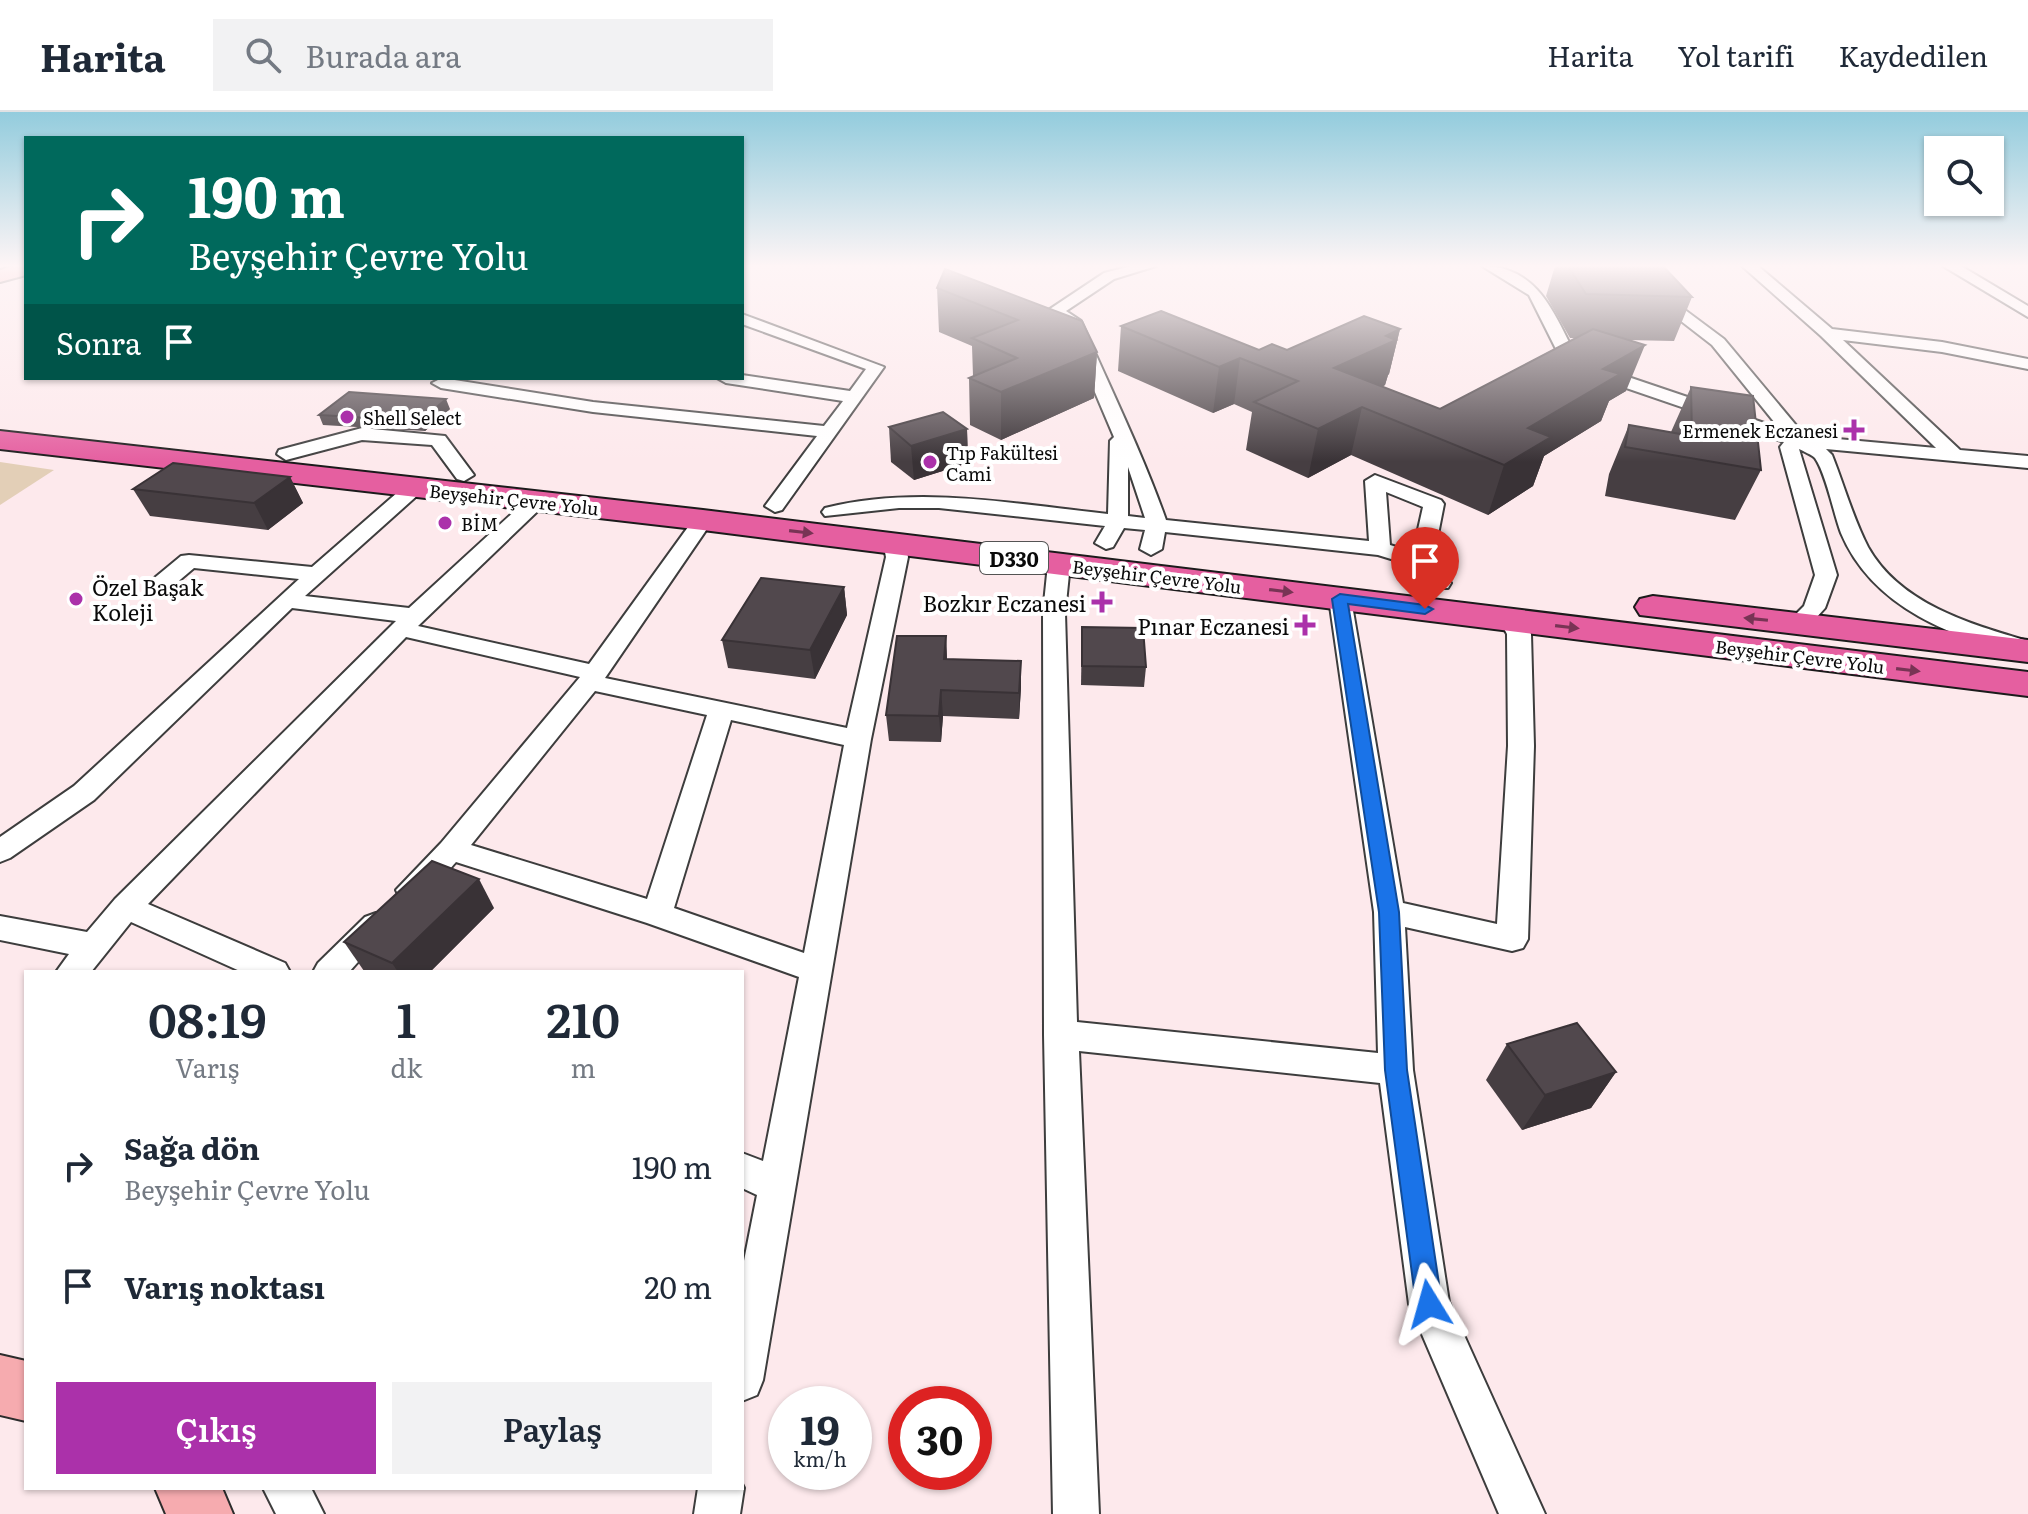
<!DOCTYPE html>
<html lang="tr">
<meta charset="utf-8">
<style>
:root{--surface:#fff;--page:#f2f2f3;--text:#1f2937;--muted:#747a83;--line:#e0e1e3;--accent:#ab31aa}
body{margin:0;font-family:Literata,serif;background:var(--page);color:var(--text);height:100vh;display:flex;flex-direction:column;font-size:30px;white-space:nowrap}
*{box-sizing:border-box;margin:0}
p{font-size:26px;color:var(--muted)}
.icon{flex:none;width:44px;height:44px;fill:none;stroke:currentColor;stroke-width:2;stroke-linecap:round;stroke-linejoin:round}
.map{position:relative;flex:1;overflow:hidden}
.details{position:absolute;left:24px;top:858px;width:720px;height:520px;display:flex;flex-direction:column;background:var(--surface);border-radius:0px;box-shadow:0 2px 6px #0004}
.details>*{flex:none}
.top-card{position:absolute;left:24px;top:24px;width:720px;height:244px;border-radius:0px;box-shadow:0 2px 6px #0004;background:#00695c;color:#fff;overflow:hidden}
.tools{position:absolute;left:1924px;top:24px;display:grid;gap:16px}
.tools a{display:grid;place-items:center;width:80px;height:80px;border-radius:0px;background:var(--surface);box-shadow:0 2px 6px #0004;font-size:40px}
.speed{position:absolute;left:768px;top:1274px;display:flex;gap:16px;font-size:40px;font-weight:700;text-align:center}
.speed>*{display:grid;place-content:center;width:104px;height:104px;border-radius:50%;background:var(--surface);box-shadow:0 2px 6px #0004;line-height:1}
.speed small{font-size:20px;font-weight:400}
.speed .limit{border:12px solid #d22;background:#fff;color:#111}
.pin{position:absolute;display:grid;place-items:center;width:68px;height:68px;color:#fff;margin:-82px -34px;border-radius:50% 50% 50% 0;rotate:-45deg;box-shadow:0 0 8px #0007}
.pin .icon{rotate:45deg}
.me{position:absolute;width:88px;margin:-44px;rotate:352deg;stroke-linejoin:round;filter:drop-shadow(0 0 6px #0008)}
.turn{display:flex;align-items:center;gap:28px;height:168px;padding:0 32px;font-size:36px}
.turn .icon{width:104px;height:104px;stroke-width:2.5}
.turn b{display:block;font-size:56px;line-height:68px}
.then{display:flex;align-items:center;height:76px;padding:0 32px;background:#0003;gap:16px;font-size:30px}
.eta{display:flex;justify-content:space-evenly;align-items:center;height:136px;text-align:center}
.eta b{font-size:48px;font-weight:600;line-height:56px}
.action{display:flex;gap:16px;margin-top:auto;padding:16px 32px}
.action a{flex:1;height:92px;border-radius:0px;background:var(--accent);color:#fff;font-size:32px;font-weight:600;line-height:92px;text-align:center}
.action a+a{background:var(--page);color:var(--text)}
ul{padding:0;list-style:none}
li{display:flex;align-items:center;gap:24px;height:120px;padding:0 32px}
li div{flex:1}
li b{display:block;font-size:30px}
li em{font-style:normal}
header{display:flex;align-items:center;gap:48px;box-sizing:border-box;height:112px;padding:0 40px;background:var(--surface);border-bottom:2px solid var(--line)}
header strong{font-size:38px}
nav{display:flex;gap:44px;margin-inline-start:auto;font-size:28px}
.search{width:560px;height:72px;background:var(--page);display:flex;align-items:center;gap:20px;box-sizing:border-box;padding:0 28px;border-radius:0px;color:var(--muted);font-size:30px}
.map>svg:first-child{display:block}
.green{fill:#e3cfb7}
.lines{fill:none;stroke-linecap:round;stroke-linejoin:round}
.street-casing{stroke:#3d3d3d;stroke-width:4}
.secondary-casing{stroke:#2c2c2c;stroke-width:4}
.highway-casing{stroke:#1b1b1b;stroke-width:4}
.street{fill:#fff;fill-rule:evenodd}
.secondary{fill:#f6abaf;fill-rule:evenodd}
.highway{fill:#e55fa0;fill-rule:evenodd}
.wall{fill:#463e42}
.shaded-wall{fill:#393236}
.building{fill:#51484d;stroke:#393236;stroke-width:2}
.oneway{fill:#783455}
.route{fill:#1a73e8;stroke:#114b97;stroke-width:2}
.poi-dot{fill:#ab31aa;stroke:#fff;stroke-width:3}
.labels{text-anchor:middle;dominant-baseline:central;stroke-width:8;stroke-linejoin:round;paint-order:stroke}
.far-poi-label{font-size:18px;fill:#0a0a0a;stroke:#fff;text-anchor:start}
.far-street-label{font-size:18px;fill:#0a0a0a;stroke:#fff}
.shield{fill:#fff;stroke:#545454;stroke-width:2}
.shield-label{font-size:20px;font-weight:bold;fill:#0a0a0a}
.poi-label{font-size:22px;fill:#0a0a0a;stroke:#fff;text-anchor:end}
</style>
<header>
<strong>Harita</strong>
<div class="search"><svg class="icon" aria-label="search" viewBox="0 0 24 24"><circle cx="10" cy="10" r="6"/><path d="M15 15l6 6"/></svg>Burada ara</div>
<nav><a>Harita</a><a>Yol tarifi</a><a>Kaydedilen</a></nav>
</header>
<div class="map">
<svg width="2028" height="1402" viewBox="0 0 2028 1402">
<rect width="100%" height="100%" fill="#fde9ec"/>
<path class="green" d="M0,350L54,358L0,393Z"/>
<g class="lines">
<g class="street-casing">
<g id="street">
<path d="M1131,154H1156L1114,167L1066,199L1081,209C1110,276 1142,340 1166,408L1369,429L1365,369L1375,363L1441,388L1444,392L1433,448L1451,471L1448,476H1432L1414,454L1378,443L1165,420L1162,437L1151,443L1140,437L1145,418L1124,416L1113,435L1106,437L1095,431L1105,414L939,396H899L825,404L822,400L825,396C918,373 1014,392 1108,402L1110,329L1114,325L1066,212L1047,199L1104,161ZM1128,355L1145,406L1128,404ZM1386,380L1423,395L1413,440L1390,433Z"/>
<path d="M1482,154C1539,154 1555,204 1578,248L1779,316L1712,233L1610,154H1626L1724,227L1805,324L1936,336L1821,224L1742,154H1758L1832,217L1942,230L2028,247V257L1942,240L1843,228L1960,338L2028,344V356L1826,337L1832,343C1844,373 1853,406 1868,435C1900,492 1970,512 2028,529V544C1954,526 1873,497 1841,421C1834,403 1826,361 1815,346C1812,343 1803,339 1799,337L1837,463L1825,496L1806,517H1790L1786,512L1804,494L1815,463L1780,335L1784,330L1565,255L1529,183Z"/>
<path d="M1943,154H1961L2028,194V205Z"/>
<path d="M742,202L884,255L782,398L775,400L765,394L817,324L593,300L441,276L432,271L442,266L593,290L824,314L843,289L726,271L717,266L742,263L850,279L866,257L742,212Z"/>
<path d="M362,316L445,324L474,363L464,369L457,367L432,333L362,328L286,348L277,342L279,338Z"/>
<path d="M413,371L420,373L423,377L420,381L305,484L409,496L530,385H544L547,389L544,393L418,514L589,552L696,404L703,402L713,408L605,566L847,616L886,445L883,431L894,425L905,431L908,445L871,627L763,1268L757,1283L742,1289V1159L757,1083L742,1076V1041L763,1049L799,865L647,811L456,750C441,766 425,794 400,786L396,778L441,731L580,565L406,525L148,792L285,851L290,860H242L131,810L91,860H56L69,842L0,828V804L87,820L115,787L396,509L292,496L94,688L10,746L0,750V725L74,674L299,467L194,456L168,478H152L149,473L152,468L181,444L189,443L312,455L406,373ZM595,579L707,603L647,787L471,733ZM731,608L844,633L804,841L674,796Z"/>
<path d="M1053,444L1061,446L1069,462L1065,501L1077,910L1378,941L1374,800L1329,487L1340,480L1351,487L1403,791L1497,812L1508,634L1507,522L1499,508L1511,501L1519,503L1531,522L1534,634L1528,827L1523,836L1512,839L1405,815L1413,958L1449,1190L1545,1402H1499L1409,1192L1380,971L1079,939L1099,1402H1053L1044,923L1043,501L1047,462L1042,451Z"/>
<path d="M376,801L387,805L391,813L349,860H313L318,851L365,805Z"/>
<path d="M742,1372L744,1376L740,1402H694L698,1376H742Z"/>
<path d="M263,1376H311L324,1402H276Z"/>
</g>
</g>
<g class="secondary-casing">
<g id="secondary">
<path d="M13,154H26V163L0,170V158Z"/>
<path d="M0,1243L26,1249V1309L0,1303Z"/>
<path d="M155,1376H222L233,1402H166Z"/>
</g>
</g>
<g class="highway-casing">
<g id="highway">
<path d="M0,319L703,398L2028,560V584L703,418L0,337Z"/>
<path d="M1653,484L2028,528V550L1640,503L1635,495L1640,487Z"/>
</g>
</g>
<use href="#street" class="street"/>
<use href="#secondary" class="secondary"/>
<use href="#highway" class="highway"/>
</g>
<g class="wall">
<path d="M1555,154H1663L1692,185L1674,229L1627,228L1626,279L1609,289L1601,309L1544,344L1533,374L1488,403L1351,343L1308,366L1246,338L1252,300L1234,292L1213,301L1118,259L1121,214L1259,238H1287L1400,217L1389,262L1388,263L1385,273L1382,275L1440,297L1575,226H1570L1546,184Z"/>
<path d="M937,176L1097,240L1094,286L1001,328L970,313L969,266L973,264L972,234L939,220Z"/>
<path d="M1691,275L1761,358L1735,408L1605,384L1609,362L1629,313L1671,320Z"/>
<path d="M450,297L425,319L323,313L319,303Z"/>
<path d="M889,315L967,317L968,351L914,368L891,350Z"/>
<path d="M290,365L303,391L268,418L150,404L133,377Z"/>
<path d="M844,475L847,503L815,567L728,556L722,528Z"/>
<path d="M1082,515L1146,555L1144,575L1081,573Z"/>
<path d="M946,524L947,547L1021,575L1019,607L943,604L941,630L889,629L886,603Z"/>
<path d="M494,796L430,860H365L364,859L344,830Z"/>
<path d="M1507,932L1616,960L1591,996L1522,1018L1486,968Z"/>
</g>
<g class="shaded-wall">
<path d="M1400,217L1389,262L1388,263L1385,273L1325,303L1334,256L1386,224Z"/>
<path d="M1645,233L1626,279L1609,289L1601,309L1544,344L1533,374L1488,403L1504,353L1528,316L1603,257Z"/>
<path d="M1097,240L1094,286L1001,328V280Z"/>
<path d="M1240,246L1234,292L1213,301L1219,255Z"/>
<path d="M446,287L450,297L425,319L421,309Z"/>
<path d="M1362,295L1351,343L1308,366L1318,317Z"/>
<path d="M967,317L968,351L914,368L911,334Z"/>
<path d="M290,365L303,391L268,418L254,391Z"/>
<path d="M844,475L847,503L815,567L810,538Z"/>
<path d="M946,524L947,549L944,547Z"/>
<path d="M1021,549V575L1019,607V581Z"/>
<path d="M941,578L943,604L941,630L939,604Z"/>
<path d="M479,767L494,796L430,860H398L392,851Z"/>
<path d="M1616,960L1591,996L1522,1018L1545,983Z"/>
</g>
<g class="building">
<path d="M1568,154H1663L1692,185L1586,182Z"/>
<path d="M945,157L1082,209L1097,240L1001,280L969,266L1017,246L972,226L1018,208L937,176Z"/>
<path d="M1161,199L1259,238L1272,232L1287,238L1364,204L1400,217L1386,224L1396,228L1334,256L1440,297L1593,217L1645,233L1603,257L1620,262L1528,316L1551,325L1504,353L1362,295L1318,317L1254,290L1298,269L1240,246L1219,255L1121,214Z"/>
<path d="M1691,275L1753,284L1761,358L1625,335L1629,313L1692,324Z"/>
<path d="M349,280L446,287L421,309L319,303Z"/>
<path d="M943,300L967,317L911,334L889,315Z"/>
<path d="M173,351L290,365L254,391L133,377Z"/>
<path d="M761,466L844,475L810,538L722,528Z"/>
<path d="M1082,515L1143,516L1146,555L1082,554Z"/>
<path d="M897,524H946L944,547L1021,549L1019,581L941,578L939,604L886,603Z"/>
<path d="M432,749L479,767L392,851L344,830Z"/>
<path d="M1577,911L1616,960L1545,983L1507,932Z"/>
</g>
<defs><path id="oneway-solid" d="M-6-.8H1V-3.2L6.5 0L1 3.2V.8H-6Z" transform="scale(2)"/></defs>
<g class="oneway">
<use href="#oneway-solid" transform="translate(801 420) rotate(7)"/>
<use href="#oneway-solid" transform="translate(1281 479) rotate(7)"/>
<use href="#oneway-solid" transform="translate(1756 507) rotate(-174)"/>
<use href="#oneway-solid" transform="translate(1567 515) rotate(7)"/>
<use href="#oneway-solid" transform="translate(1908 558) rotate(7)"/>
</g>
<linearGradient id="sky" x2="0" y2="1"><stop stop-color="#93ccdd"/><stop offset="0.44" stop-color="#fef5f6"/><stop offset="1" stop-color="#fef5f6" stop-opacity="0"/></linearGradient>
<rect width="2028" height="350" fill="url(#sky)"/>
<path class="route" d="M1340,482L1425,493L1433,497L1425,502L1348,492L1399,800L1407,958L1442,1192L1438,1201L1429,1205L1420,1201L1416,1192L1385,958L1379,800L1332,487Z"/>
<g class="poi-dot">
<circle cx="347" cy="305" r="8"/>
<path d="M1850 306h8v8h8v8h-8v8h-8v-8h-8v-8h8z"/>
<circle cx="930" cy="350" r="8"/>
<circle cx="445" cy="411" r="8"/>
<circle cx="76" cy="487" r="8"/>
<path d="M1098 478h8v8h8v8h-8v8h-8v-8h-8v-8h8z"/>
<path d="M1301 501h8v8h8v8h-8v8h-8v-8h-8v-8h8z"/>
</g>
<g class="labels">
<g class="far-poi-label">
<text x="363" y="305">Shell Select</text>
<text x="1838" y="318" text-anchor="end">Ermenek Eczanesi</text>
<text x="946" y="340">Tıp Fakültesi<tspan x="946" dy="21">Cami</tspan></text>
<text x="461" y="411">BİM</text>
</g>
<g class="far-street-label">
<text transform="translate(514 387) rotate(6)">Beyşehir Çevre Yolu</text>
<text transform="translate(1157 464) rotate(7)">Beyşehir Çevre Yolu</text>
<text transform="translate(1800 544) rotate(7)">Beyşehir Çevre Yolu</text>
</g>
<rect class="shield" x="980" y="430" width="68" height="32" rx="6"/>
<g class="shield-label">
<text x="1014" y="446">D330</text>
</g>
<g class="poi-label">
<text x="92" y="474" text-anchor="start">Özel Başak<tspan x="92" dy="25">Koleji</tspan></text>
<text x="1086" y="490">Bozkır Eczanesi</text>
<text x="1289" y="513">Pınar Eczanesi</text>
</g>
</g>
</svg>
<div class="tools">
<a><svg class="icon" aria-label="search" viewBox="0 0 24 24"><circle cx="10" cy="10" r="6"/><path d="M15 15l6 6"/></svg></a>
</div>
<div class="speed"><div>19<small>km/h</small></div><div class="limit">30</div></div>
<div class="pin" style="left:1425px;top:497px;background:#d93025"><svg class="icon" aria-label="arrive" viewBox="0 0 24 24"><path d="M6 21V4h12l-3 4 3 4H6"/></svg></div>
<svg class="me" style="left:1429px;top:1192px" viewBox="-20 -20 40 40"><path d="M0-17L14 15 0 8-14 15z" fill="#1a73e8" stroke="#fff" stroke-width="4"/></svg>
<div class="top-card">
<div class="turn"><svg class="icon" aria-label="right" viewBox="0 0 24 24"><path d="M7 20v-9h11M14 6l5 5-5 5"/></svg><div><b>190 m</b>Beyşehir Çevre Yolu</div></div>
<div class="then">Sonra<svg class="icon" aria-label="arrive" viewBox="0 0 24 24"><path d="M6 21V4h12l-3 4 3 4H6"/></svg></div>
</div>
<section class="details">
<div class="eta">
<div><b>08:19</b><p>Varış</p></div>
<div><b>1</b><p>dk</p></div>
<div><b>210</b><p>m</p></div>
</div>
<ul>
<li><svg class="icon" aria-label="right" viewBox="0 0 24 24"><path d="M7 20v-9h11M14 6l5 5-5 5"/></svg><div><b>Sağa dön</b><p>Beyşehir Çevre Yolu</p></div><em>190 m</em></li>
<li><svg class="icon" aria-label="arrive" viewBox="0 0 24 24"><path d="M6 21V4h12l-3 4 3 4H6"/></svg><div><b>Varış noktası</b></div><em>20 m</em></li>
</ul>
<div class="action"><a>Çıkış</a><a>Paylaş</a></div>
</section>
</div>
